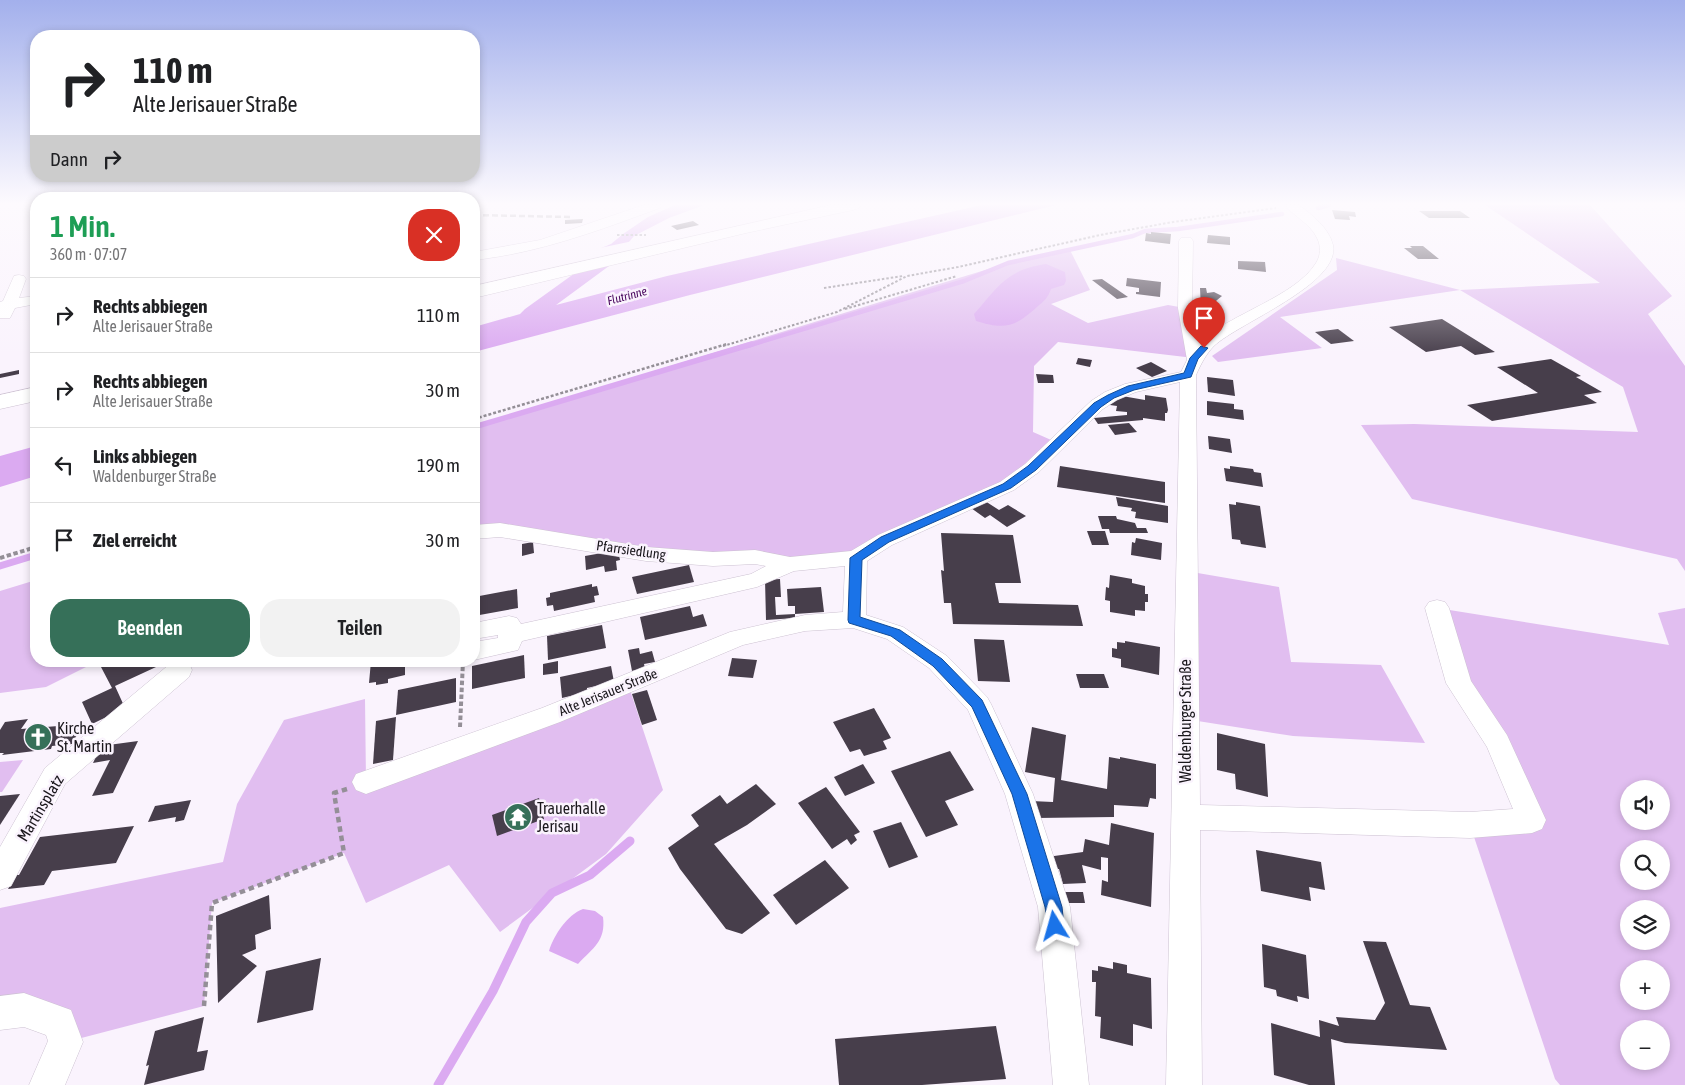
<!DOCTYPE html>
<html lang="de">
<meta charset="utf-8">
<style>
:root{--surface:#fff;--page:#f2f2f2;--text:#202124;--muted:#757577;--line:#e0e0e0;--accent:#367059}
body{margin:0;font-family:"Asap Condensed",sans-serif;background:var(--page);color:var(--text);height:100vh;display:flex;flex-direction:column;font-size:19px;white-space:nowrap}
*{box-sizing:border-box;margin:0}
p{font-size:16px;color:var(--muted)}
.icon{flex:none;width:28px;height:28px;fill:none;stroke:currentColor;stroke-width:2;stroke-linecap:round;stroke-linejoin:round}
.map{position:relative;flex:1;overflow:hidden}
.panel{position:absolute;left:30px;top:192px;width:450px;height:475px;display:flex;flex-direction:column;background:var(--surface);border-radius:20px;box-shadow:0 2px 8px #0003}
.panel>*{flex:none}
.banner{position:absolute;left:30px;top:30px;width:450px;height:152px;border-radius:20px;box-shadow:0 2px 8px #0003;background:#fff;color:var(--text);overflow:hidden}
.tools{position:absolute;left:1620px;top:780px;display:grid;gap:10px}
.tools a{display:grid;place-items:center;width:50px;height:50px;border-radius:50%;background:var(--surface);box-shadow:0 2px 8px #0003;font-size:25px}
.pin{position:absolute;display:grid;place-items:center;width:42px;height:42px;color:#fff;margin:-51px -21px;border-radius:50% 50% 50% 0;rotate:-45deg;box-shadow:0 0 5px #0007}
.pin .icon{rotate:45deg}
.me{position:absolute;width:55px;margin:-28px;rotate:352deg;stroke-linejoin:round;filter:drop-shadow(0 0 4px #0008)}
.turn{display:flex;align-items:center;gap:18px;height:105px;padding:0 20px;font-size:22px}
.turn .icon{width:65px;height:65px;stroke-width:2.5}
.turn b{display:block;font-size:35px;line-height:42px}
.then{display:flex;align-items:center;height:48px;padding:0 20px;background:#0003;gap:10px;font-size:19px}
.round{display:grid;place-items:center;flex:none;width:52px;height:52px;border-radius:20px;background:var(--page)}
.headline{display:flex;align-items:center;justify-content:space-between;height:85px;padding:0 20px}
h1{font-size:30px;font-weight:600;line-height:38px;color:#1e9e55}
.cta{display:flex;gap:10px;margin-top:auto;padding:10px 20px}
.cta a{flex:1;height:58px;border-radius:20px;background:var(--accent);color:#fff;font-size:20px;font-weight:600;line-height:58px;text-align:center}
.cta a+a{background:var(--page);color:var(--text)}
ul{padding:0;list-style:none}
li{display:flex;align-items:center;gap:15px;height:75px;padding:0 20px;border-top:1px solid var(--line)}
li div{flex:1}
li b{display:block;font-size:19px}
li em{font-style:normal}
.map>svg:first-child{display:block}
.green{fill:#e1bef0;fill-rule:evenodd}
.water{fill:#dbaaf1}
.pier{fill:#faf3fd}
.lines{fill:none;stroke-linecap:round;stroke-linejoin:round}
.stream-far3{stroke:#dbaaf1;stroke-width:4.5}
.stream-far2{stroke:#dbaaf1;stroke-width:5.5}
.stream-far1{stroke:#dbaaf1;stroke-width:7}
.stream{stroke:#dbaaf1;stroke-width:9}
.building{fill:#473e4b}
.minor-casing{stroke:#cdc2d2;stroke-width:1}
.major-casing{stroke:#cdc2d2;stroke-width:1}
.path-far3{stroke:#948f97;stroke-width:2;stroke-dasharray:2.5 2;stroke-linecap:butt}
.path-far2{stroke:#948f97;stroke-width:2.5;stroke-dasharray:3 2;stroke-linecap:butt}
.path-far1{stroke:#948f97;stroke-width:4;stroke-dasharray:4.5 2.5;stroke-linecap:butt}
.path{stroke:#948f97;stroke-width:4.5;stroke-dasharray:5.5 4;stroke-linecap:butt}
.minor{fill:#fff;fill-rule:evenodd}
.major{fill:#fff;fill-rule:evenodd}
.rail{stroke:#706c72;stroke-width:2.5;stroke-dasharray:6 3;stroke-linecap:butt}
.route{fill:#1a73e8;stroke:#114b97}
.labels{text-anchor:middle;dominant-baseline:central;stroke-width:5;stroke-linejoin:round;paint-order:stroke}
.far-water-label{font-size:12px;font-style:italic;fill:#47055c;stroke:#faf3fd}
.street-label{font-size:14px;fill:#1a171c;stroke:#faf3fd}
.near-street-label{font-size:16px;fill:#1a171c;stroke:#faf3fd}
.near-poi-label{font-size:16px;fill:#1a171c;stroke:#faf3fd;text-anchor:start}
</style>
<div class="map">
<svg width="1685" height="1085" viewBox="0 0 1685 1085">
<rect width="100%" height="100%" fill="#faf3fd"/>
<g class="green">
<path d="M1485,205H1590L1672,296L1648,314L1685,366V571L1677,559L1412,499L1361,425L1414,424L1638,432L1623,387L1460,290L1280,317L1322,348L1218,362L1212,356L1337,270L1336,258L1460,290L1600,283Z"/>
<path d="M1070,250L1090,290L1051,304L1088,323L1168,305L1185,308L1194,358L1058,342L1034,366L1033,432L1058,443L1032,468L856,558L713,559L500,530L474,532V426L1008,263Z"/>
<path d="M1186,571L1279,587L1291,662L1381,665L1425,743L1293,736L1185,719Z"/>
<path d="M36,580V661H98L46,687L0,693V591Z"/>
<path d="M1437,608L1669,645L1658,613L1685,608V1085H1560L1555,1079L1470,825L1532,820ZM1629,789H1661V821H1629ZM1629,849H1661V881H1629ZM1629,909H1661V941H1629ZM1629,969H1661V1001H1629ZM1629,1029H1661V1061H1629Z"/>
<path d="M628,684L663,790L606,854L500,932L449,865L366,903L344,853L212,903L204,1006L66,1042L0,1013V908L223,862L237,804L284,720L365,699L366,781Z"/>
<path d="M23,760L2,792H0V762Z"/>
</g>
<g class="water">
<path d="M675,205H704L669,218L634,236L609,266L556,305L667,276L982,205H1056L690,295L474,352V327L520,314L525,309L575,273L599,249L611,244L623,234L648,217Z"/>
<path d="M1046,264L1065,272L1066,281L1064,285L1051,289C1048,298 1044,301 1037,307C1015,327 1005,330 976,321L974,314C999,286 1006,270 1046,264Z"/>
<path d="M36,446V476L0,487V456Z"/>
<path d="M583,909L595,911L603,917C606,941 593,948 578,964L549,951C554,935 567,915 583,909Z"/>
</g>
<path class="pier" d="M633,241L615,263L573,271L595,249Z"/>
<g class="lines">
<g class="stream-far3">
<path d="M1318,208L1329,205"/>
<path d="M747,346L964,281L1008,263L1133,236L1145,231L1178,229L1282,214"/>
</g>
<path class="stream-far2" d="M474,427L752,344"/>
<path class="stream-far1" d="M0,566L36,555"/>
<path class="stream" d="M438,1085L493,991L526,922L552,893L590,875L630,841"/>
</g>
<g class="building">
<path d="M1332,210L1355,212L1356,217L1349,216L1350,220L1335,219Z"/>
<path d="M1419,211H1460L1470,218H1429Z"/>
<path d="M583,219L582,223L565,224V220Z"/>
<path d="M693,221L699,225L677,230L671,226Z"/>
<path d="M1151,232L1171,234L1170,244L1145,241L1146,233L1151,234Z"/>
<path d="M1208,235L1230,237V245L1207,243Z"/>
<path d="M1410,246H1423L1439,259H1418L1404,248H1412Z"/>
<path d="M1238,261L1265,262L1266,272L1238,269Z"/>
<path d="M1127,278L1161,282L1160,297L1136,294V292H1139V288L1126,286Z"/>
<path d="M1102,279L1128,297L1117,299L1092,280Z"/>
<path d="M1200,288H1206L1207,293L1214,292L1222,296L1206,309H1201Z"/>
<path d="M1442,319L1495,352L1475,355L1461,346L1426,352L1389,327Z"/>
<path d="M1338,329L1354,341L1331,344L1315,332Z"/>
<path d="M1078,358L1092,360L1090,367L1076,364Z"/>
<path d="M1551,359L1581,376L1576,377L1602,392L1584,395L1597,403L1492,421L1467,405L1538,393L1497,367Z"/>
<path d="M1151,362L1167,371L1152,377L1136,368Z"/>
<path d="M19,370V374L0,378V374Z"/>
<path d="M1036,374L1053,375L1054,383H1038Z"/>
<path d="M1207,377L1233,380L1235,396L1208,392Z"/>
<path d="M1145,395L1166,398L1168,410L1167,413H1165V421L1143,418V420L1098,424L1094,418L1127,415V412L1116,411L1117,406L1103,404L1112,397L1122,398V396L1145,400Z"/>
<path d="M1207,401L1234,404V409L1243,410L1244,420L1207,415Z"/>
<path d="M1129,423L1137,432L1115,435L1108,425Z"/>
<path d="M1208,436L1230,439L1232,453L1209,449Z"/>
<path d="M1060,466L1165,482V503L1057,487Z"/>
<path d="M1230,466L1253,469L1254,472L1261,473L1263,487L1226,481L1224,468L1230,469Z"/>
<path d="M1116,497L1168,506V523L1135,518L1136,512L1131,511L1132,508L1118,506Z"/>
<path d="M985,501L999,510L1008,505L1026,516L1007,527L990,515L985,518L971,508Z"/>
<path d="M1236,502L1260,506L1266,548L1241,544L1240,540L1232,539L1229,504L1236,505Z"/>
<path d="M1098,516H1116L1117,519L1135,523L1137,528H1146L1148,533H1110L1109,529H1102Z"/>
<path d="M1087,531H1105L1109,545H1092Z"/>
<path d="M941,533L1013,535L1021,583H995L999,603L1078,605L1083,626L953,624L951,603H944L941,570L944,571Z"/>
<path d="M1136,538L1162,543L1161,560L1131,555L1132,542L1135,543Z"/>
<path d="M533,542L534,553L522,556V544Z"/>
<path d="M602,553L619,555L620,560L616,561L617,570L605,572L604,566L586,570L585,556Z"/>
<path d="M689,565L694,582L637,594L632,577Z"/>
<path d="M1110,575L1132,579V583L1145,586V594H1148V602H1145V611L1135,610V616L1110,612V601L1105,600L1106,587L1109,588Z"/>
<path d="M780,579L781,597H775L776,615L795,614V606H788L787,589L821,587L824,612L795,614V618L766,620L765,580Z"/>
<path d="M592,584V587L597,586L599,595L594,596L595,602L554,611L553,605L547,606L546,598L550,597V593Z"/>
<path d="M517,589L518,608L474,616V597Z"/>
<path d="M690,606L693,617L703,614L707,626L645,640L640,617Z"/>
<path d="M602,625L606,648L548,660L547,636Z"/>
<path d="M974,639L1004,640L1010,682L978,681Z"/>
<path d="M1125,641L1160,647L1159,675L1121,667V659L1112,657V648L1117,649V642L1125,643Z"/>
<path d="M639,648L640,654L652,651L655,662L644,664L645,668L632,671L628,650Z"/>
<path d="M524,655L525,678L472,689V666Z"/>
<path d="M732,658L757,660L753,678L728,676Z"/>
<path d="M115,661H169L115,686L125,708L92,724L82,702L112,688L101,667Z"/>
<path d="M371,661H405V675L388,679V683L376,685V682L369,683Z"/>
<path d="M558,661V673L543,675V664Z"/>
<path d="M611,666L614,682L587,688V692L562,698L560,677Z"/>
<path d="M1076,674H1104L1109,688H1080Z"/>
<path d="M456,678V702L396,715L398,690Z"/>
<path d="M647,690L657,720L642,725L632,694Z"/>
<path d="M874,708L891,738L883,741L887,749L864,756L860,749L850,752L833,722Z"/>
<path d="M396,717L393,760L373,764L376,721Z"/>
<path d="M28,719L21,729L83,724L72,744L52,746L51,749L2,755L4,753H0V730L5,722Z"/>
<path d="M1032,727L1066,735L1061,780L1107,789L1109,757L1120,759V757L1156,764V799L1150,798L1148,807L1114,805V817L1036,818L1031,801L1053,802L1055,778L1025,772Z"/>
<path d="M1217,733L1265,744L1268,797L1236,789L1235,774L1217,770Z"/>
<path d="M138,741L113,793L92,796L110,760L93,763L101,746Z"/>
<path d="M950,751L974,790L945,801L958,825L926,837L891,771Z"/>
<path d="M863,764L875,783L845,796L834,777Z"/>
<path d="M756,784L776,804L747,825L714,844L770,913L742,934L726,929L680,869L668,848L699,826L691,815L720,795L727,804Z"/>
<path d="M826,787L860,832L854,835L857,840L851,845L847,839L832,849L798,803Z"/>
<path d="M20,794L0,825V796Z"/>
<path d="M539,798L544,819L497,836L492,815Z"/>
<path d="M191,800L184,820L175,822L176,817L148,822L155,806Z"/>
<path d="M901,822L918,857L889,868L873,831Z"/>
<path d="M1111,823L1154,833L1151,907L1101,895L1102,880L1108,882V858L1101,857V870L1082,865L1086,883L1063,884L1059,869H1051L1047,857L1083,852L1085,839L1109,845Z"/>
<path d="M134,826L116,863L52,871L44,885L8,889L16,875H19L40,837Z"/>
<path d="M1256,850L1321,862L1325,890L1309,887L1311,901L1261,891Z"/>
<path d="M825,860L849,888L796,925L773,895Z"/>
<path d="M1061,892H1083L1085,903H1063Z"/>
<path d="M269,895L271,929L255,935L256,949L242,955L257,966L218,1003L216,916Z"/>
<path d="M1363,941L1386,942L1410,1005L1430,1007L1447,1050L1345,1043L1331,1039L1335,1085H1309L1274,1075L1271,1023L1320,1037L1319,1020L1339,1026L1336,1017L1375,1020L1385,1003Z"/>
<path d="M1262,944L1306,955L1309,999L1297,996L1298,1002L1277,996L1276,990L1264,987Z"/>
<path d="M321,958L313,1010L257,1023L266,971Z"/>
<path d="M1113,962L1127,965V973L1151,978L1152,1029L1133,1024V1046L1100,1038L1101,1017L1095,1016L1096,982H1092V970L1098,971V966L1113,969Z"/>
<path d="M204,1017L197,1052L208,1050L204,1070L144,1085L149,1065L146,1066L155,1031Z"/>
<path d="M996,1026L1006,1079L922,1085H839L835,1039Z"/>
</g>
<g class="lines">
<g class="minor-casing">
<g id="minor">
<path d="M644,205H662L660,208C600,230 539,253 474,260V252L540,240Z"/>
<path d="M1285,205H1299C1312,215 1329,228 1333,245C1341,284 1238,323 1214,346C1206,354 1201,364 1196,375L1200,805L1470,812L1513,809L1487,747L1446,683L1425,608L1429,602L1437,600L1445,602L1449,608L1471,681L1507,735L1546,820L1542,829L1532,833L1470,838L1200,830L1202,1085H1166L1180,382L1136,392L1117,400L1103,409L1039,472L1014,490L892,545L867,561L866,615L903,627L947,656L987,697L991,704L1033,794L1070,907L1089,1085H1053L1038,907L1005,794L968,710L929,668L887,639L853,628L805,631L743,645L560,722L366,794L356,790L352,782L356,774L542,708L730,632L805,615L843,612L845,566L794,571L757,587L522,641L518,650L474,660V642L498,638V635L474,639V623L509,616L517,618L521,624L751,574L766,566L755,564L713,566L646,561L500,537L474,539V525L500,523L646,547L713,552L755,550L790,557L851,551L878,535L1000,482L1025,464L1091,401L1105,392L1125,384L1181,372L1187,360L1178,308L1179,241L1181,238H1191L1193,241L1192,308L1199,343C1229,314 1295,297 1316,263C1321,255 1321,246 1317,238C1310,223 1294,217 1285,205Z"/>
<path d="M19,275L24,276L26,279L19,298L36,296V304L15,308L10,318H0V302L3,301L14,276Z"/>
<path d="M182,661L189,663L192,670L189,677L65,784L11,886L0,890V847L45,768L171,663Z"/>
<path d="M24,993L71,1010L83,1042L65,1085H29L48,1041L46,1035L24,1027L0,1030V996Z"/>
</g>
</g>
<g class="major-casing">
<g id="major">
<path d="M831,205H861L859,208L853,210L746,233L474,298V286Z"/>
<path d="M36,387V401L0,409V395Z"/>
</g>
</g>
<g class="path-far3">
<path d="M617,235H646"/>
<path d="M824,288L903,276"/>
<path d="M845,309L957,276"/>
<path d="M723,346L837,312L907,276L958,267L1100,235L1173,222L1276,208"/>
</g>
<path class="path-far2" d="M474,419L727,344"/>
<g class="path-far1">
<path d="M0,558L36,547"/>
<path d="M460,727L463,661"/>
</g>
<path class="path" d="M204,1006L212,903L344,853L334,793L347,789"/>
<use href="#minor" class="minor"/>
<use href="#major" class="major"/>
<path class="rail" d="M474,215L572,217"/>
</g>
<linearGradient id="sky" x2="0" y2="1"><stop stop-color="#a3b0ec"/><stop offset="0.57" stop-color="#fdfafe"/><stop offset="1" stop-color="#fdfafe" stop-opacity="0"/></linearGradient>
<rect width="1685" height="357" fill="url(#sky)"/>
<path class="route" d="M1201,346L1208,348L1198,359L1191,377L1134,390L1114,398L1101,407L1036,470L1011,488L889,542L862,560L860,617L900,630L942,659L982,700L1027,794L1062,907L1064,926L1061,931L1055,934L1049,931L1045,907L1012,794L972,707L933,666L891,636L849,623L848,620L850,558L881,537L1003,484L1028,466L1094,403L1108,395L1128,386L1184,373L1190,358Z"/>
<defs>
<g id="church-disc" transform="scale(1.4375)"><circle r="9.5" fill="#367059" stroke="#faf3fd"/><path d="M-1.2-6h2.4v3.5h3.3v2.4h-3.3V6h-2.4V-.1h-3.3v-2.4h3.3Z" fill="#fff"/></g>
<g id="temple-disc" transform="scale(1.4375)"><circle r="9.5" fill="#367059" stroke="#faf3fd"/><path d="M0-6L5-2H3V0L6.5 2.5H4V6H1.5V3h-3V6H-4V2.5H-6.5L-3 0V-2H-5Z" fill="#fff"/></g>
</defs>
<g fill-rule="evenodd">
<use href="#church-disc" x="38" y="737"/>
<use href="#temple-disc" x="518" y="817"/>
</g>
<g class="labels">
<g class="far-water-label">
<text transform="translate(627 296) rotate(-15)">Flutrinne</text>
</g>
<g class="street-label">
<text transform="translate(631 550) rotate(8)">Pfarrsiedlung</text>
<text transform="translate(608 692) rotate(-22)">Alte Jerisauer Straße</text>
</g>
<g class="near-street-label">
<text transform="translate(1185 721) rotate(-90)">Waldenburger Straße</text>
<text transform="translate(40 808) rotate(-59)">Martinsplatz</text>
</g>
<g class="near-poi-label">
<text x="57" y="728">Kirche<tspan x="57" dy="18">St. Martin</tspan></text>
<text x="537" y="808">Trauerhalle<tspan x="537" dy="18">Jerisau</tspan></text>
</g>
</g>
</svg>
<div class="tools">
<a><svg class="icon" aria-label="sound" viewBox="0 0 24 24"><path d="M4 9h4l5-4v14l-5-4H4zM17 9q2 3 0 6"/></svg></a>
<a><svg class="icon" aria-label="search" viewBox="0 0 24 24"><circle cx="10" cy="10" r="6"/><path d="M15 15l6 6"/></svg></a>
<a><svg class="icon" aria-label="layers" viewBox="0 0 24 24"><path d="M12 4l9 5-9 5-9-5zM3 14l9 5 9-5"/></svg></a>
<a>+</a>
<a>−</a>
</div>
<div class="pin" style="left:1204px;top:348px;background:#d93025"><svg class="icon" aria-label="arrive" viewBox="0 0 24 24"><path d="M6 21V4h12l-3 4 3 4H6"/></svg></div>
<svg class="me" style="left:1055px;top:926px" viewBox="-20 -20 40 40"><path d="M0-17L14 15 0 8-14 15z" fill="#1a73e8" stroke="#fff" stroke-width="4"/></svg>
<div class="banner">
<div class="turn"><svg class="icon" aria-label="right" viewBox="0 0 24 24"><path d="M7 20v-9h11M14 6l5 5-5 5"/></svg><div><b>110 m</b>Alte Jerisauer Straße</div></div>
<div class="then">Dann<svg class="icon" aria-label="right" viewBox="0 0 24 24"><path d="M7 20v-9h11M14 6l5 5-5 5"/></svg></div>
</div>
<section class="panel">
<div class="headline"><div><h1>1 Min.</h1><p>360 m · 07:07</p></div><a class="round" style="background:#d93025;color:#fff"><svg class="icon" aria-label="close" viewBox="0 0 24 24"><path d="M6 6l12 12M18 6L6 18"/></svg></a></div>
<ul>
<li><svg class="icon" aria-label="right" viewBox="0 0 24 24"><path d="M7 20v-9h11M14 6l5 5-5 5"/></svg><div><b>Rechts abbiegen</b><p>Alte Jerisauer Straße</p></div><em>110 m</em></li>
<li><svg class="icon" aria-label="right" viewBox="0 0 24 24"><path d="M7 20v-9h11M14 6l5 5-5 5"/></svg><div><b>Rechts abbiegen</b><p>Alte Jerisauer Straße</p></div><em>30 m</em></li>
<li><svg class="icon" aria-label="left" viewBox="0 0 24 24"><path d="M17 20v-9H6M10 6l-5 5 5 5"/></svg><div><b>Links abbiegen</b><p>Waldenburger Straße</p></div><em>190 m</em></li>
<li><svg class="icon" aria-label="arrive" viewBox="0 0 24 24"><path d="M6 21V4h12l-3 4 3 4H6"/></svg><div><b>Ziel erreicht</b></div><em>30 m</em></li>
</ul>
<div class="cta"><a>Beenden</a><a>Teilen</a></div>
</section>
</div>
